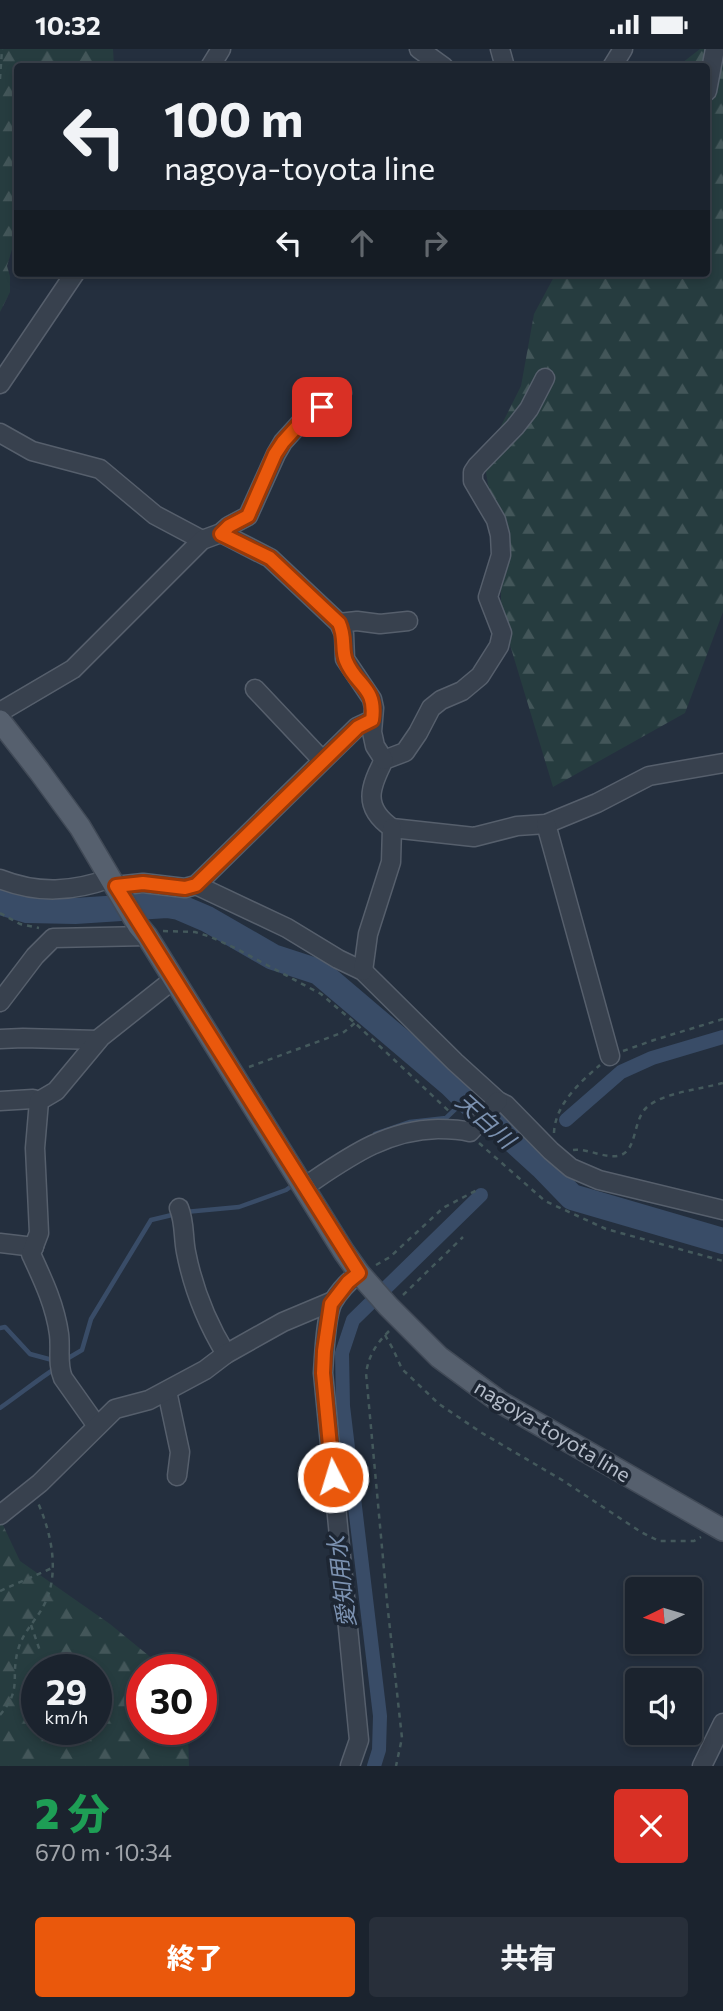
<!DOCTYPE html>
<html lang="ja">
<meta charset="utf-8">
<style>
:root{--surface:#1b232e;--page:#282f3a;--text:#f1f3f6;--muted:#a0a4aa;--line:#39404a;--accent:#ea580c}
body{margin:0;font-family:Commissioner,"Noto Sans JP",sans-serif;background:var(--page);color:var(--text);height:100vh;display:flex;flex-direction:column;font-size:26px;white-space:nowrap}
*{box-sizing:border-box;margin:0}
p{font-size:23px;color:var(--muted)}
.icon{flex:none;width:38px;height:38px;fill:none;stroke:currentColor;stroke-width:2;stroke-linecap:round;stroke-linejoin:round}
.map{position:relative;height:1717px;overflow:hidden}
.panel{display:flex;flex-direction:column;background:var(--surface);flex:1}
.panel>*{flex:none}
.banner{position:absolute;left:14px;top:14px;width:696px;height:214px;border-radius:7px;box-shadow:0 4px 10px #0003,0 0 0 2px var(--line);background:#1b232e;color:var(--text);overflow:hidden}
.needle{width:46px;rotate:265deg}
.controls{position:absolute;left:625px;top:1528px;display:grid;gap:14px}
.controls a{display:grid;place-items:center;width:77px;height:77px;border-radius:7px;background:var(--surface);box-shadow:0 4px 10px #0003,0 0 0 2px var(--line);font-size:35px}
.speed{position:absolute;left:21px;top:1605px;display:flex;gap:14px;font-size:35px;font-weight:700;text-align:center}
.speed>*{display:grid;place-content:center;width:91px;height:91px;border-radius:50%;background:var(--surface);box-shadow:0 4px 10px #0003,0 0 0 2px var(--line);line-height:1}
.speed small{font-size:18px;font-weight:400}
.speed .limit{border:10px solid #d22;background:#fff;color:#111}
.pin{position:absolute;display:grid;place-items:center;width:60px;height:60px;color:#fff;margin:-30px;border-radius:14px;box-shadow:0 4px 10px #0006}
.me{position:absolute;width:77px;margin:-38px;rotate:355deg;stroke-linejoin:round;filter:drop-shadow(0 0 5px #0008)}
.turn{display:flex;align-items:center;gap:24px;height:147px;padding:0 35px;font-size:32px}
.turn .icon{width:91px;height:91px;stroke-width:2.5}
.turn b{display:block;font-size:49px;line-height:60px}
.lanes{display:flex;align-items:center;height:66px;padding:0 35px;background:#0003;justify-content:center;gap:35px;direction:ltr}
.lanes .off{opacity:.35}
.round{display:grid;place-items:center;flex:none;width:74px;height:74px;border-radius:7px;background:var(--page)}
.summary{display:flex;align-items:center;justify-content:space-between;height:119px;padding:0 35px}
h1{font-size:42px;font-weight:800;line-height:52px;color:#1e9e55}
.cta{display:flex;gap:14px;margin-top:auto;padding:14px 35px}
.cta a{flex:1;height:80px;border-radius:7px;background:var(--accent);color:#fff;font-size:28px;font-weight:800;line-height:80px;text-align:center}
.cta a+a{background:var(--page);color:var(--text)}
.status{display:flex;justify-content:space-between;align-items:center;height:49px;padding:0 35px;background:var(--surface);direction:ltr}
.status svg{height:19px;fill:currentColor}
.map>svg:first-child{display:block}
.forest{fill:url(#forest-firs);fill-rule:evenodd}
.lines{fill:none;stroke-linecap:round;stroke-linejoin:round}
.stream{stroke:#394c67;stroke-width:4.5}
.canal{stroke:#394c67;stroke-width:14}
.river{stroke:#394c67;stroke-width:26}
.minor-casing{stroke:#565f6c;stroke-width:21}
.major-casing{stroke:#414a57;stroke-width:24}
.path{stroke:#44595c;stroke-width:2.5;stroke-dasharray:5 5;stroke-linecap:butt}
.minor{stroke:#38414e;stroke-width:18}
.major{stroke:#56606e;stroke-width:21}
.route-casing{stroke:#983908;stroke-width:18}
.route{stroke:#ea580c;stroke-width:12}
.labels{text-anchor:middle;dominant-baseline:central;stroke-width:7;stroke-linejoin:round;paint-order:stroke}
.street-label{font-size:21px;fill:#b4bcc9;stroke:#1d2633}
.water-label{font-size:23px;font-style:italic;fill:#7c92b1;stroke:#1d2633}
</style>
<div class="status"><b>10:32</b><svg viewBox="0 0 49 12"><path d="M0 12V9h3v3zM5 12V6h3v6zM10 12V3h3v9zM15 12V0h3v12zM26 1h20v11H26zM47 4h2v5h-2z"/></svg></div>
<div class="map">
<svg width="723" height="1717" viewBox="0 0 723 1717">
<defs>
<pattern id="forest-firs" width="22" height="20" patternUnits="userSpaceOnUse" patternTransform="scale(1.75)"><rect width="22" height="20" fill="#263c3f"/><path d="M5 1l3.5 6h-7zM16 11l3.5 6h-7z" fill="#435659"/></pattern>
</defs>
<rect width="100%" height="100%" fill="#242f3e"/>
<g class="forest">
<path d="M0,0H113L114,17L18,18L17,168L14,194L7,217L10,227V243L0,263Z"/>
<path d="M700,0H723V563L685,664L553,738L501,566V517L484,411L521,337L534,265L556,224H707V18L678,17Z"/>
<path d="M2,1474L20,1512L110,1575L165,1620H142V1680H188L189,1717H0V1476ZM96,1620V1680H37V1620Z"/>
</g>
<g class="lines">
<g class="stream">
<path d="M375,1085L410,1073L446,1069L466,1050"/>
<path d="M185,1163L239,1158L286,1141L293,1136"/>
<path d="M0,1279L5,1278L30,1305L56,1312"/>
<path d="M65,1311L82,1301L91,1270L151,1171L176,1165"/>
<path d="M0,1359C19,1346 37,1331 56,1319"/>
</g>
<g class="canal">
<path d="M566,1071L621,1023L652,1009L723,988"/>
<path d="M374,1717L379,1701L380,1667L343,1357L342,1304L353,1271L481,1146"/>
</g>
<path class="river" d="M0,853L27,861L75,862L167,856L179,858L207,870L273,908L319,923L451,1035L470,1054L500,1079L542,1117L572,1148L723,1192"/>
<g class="minor-casing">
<g id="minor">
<path d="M419,0L444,18"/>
<path d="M500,0L505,18"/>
<path d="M210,18L221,0"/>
<path d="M612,18L623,0"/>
<path d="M707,42L715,0"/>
<path d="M545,329L529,360L515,378L477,417L473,423V432L496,471L500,486L501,506L488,548L502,584L499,597L480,627L462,642L441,651L431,659L418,684L405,703L384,711C370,738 362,758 392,779L474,788L517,777L546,775L597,754L649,727L723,714"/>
<path d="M0,335L75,224"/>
<path d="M0,384L32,402L100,420L155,466L202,491"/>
<path d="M221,484L270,509L339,574L344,585L345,610L372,650L374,659L372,683L375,697L384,711"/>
<path d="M339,574L357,572L380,575L408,572"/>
<path d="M255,640L322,711"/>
<path d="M0,663L73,620L202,491L221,484L229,477L248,467L276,405L283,393L302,372L342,344"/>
<path d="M546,775L610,1007"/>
<path d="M0,830C38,845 73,843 111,829"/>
<path d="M196,836L287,879L338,910L363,922L455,1013L498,1052L506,1056L551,1102L571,1119L599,1131L723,1161"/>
<path d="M115,837L143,834L185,839L196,836L357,678L372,671"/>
<path d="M363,922L368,885L391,813L392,779"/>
<path d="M0,953L35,907L53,889L147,887"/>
<path d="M0,990L23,989L98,991"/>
<path d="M0,1052L33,1050L39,1052"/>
<path d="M304,1138C346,1110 384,1081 438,1080C449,1080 459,1080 470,1083L498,1052"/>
<path d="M179,1159C185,1174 183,1188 186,1203C193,1239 207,1274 226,1305"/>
<path d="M0,1194L34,1198"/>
<path d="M167,1342L180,1403L177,1427"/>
<path d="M97,1377L63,1329C57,1315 61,1300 59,1285C55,1256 43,1231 31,1205L39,1184L35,1099L39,1052L56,1042L101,988L174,930"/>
<path d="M0,1466L40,1434L115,1360L149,1351L205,1321L226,1305L283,1273L333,1252L331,1255"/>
<path d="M350,1717L359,1691L323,1324C324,1308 326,1265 333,1253C339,1242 349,1232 359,1224"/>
<path d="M702,1717L723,1674"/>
</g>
</g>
<g class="major-casing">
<path id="major" d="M0,672L39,722L80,778L138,876L147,887L344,1203L359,1224L388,1257L439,1308L500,1353L723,1481"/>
</g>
<g class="path">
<path d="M0,30L2,0"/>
<path d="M0,864L20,875L39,879"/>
<path d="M163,882L195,883L211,888L237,900L321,945L355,974L452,1065"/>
<path d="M623,1002L654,991L723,970"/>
<path d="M249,1018L344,983L355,974"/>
<path d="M554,1084C555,1056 579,1034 600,1016"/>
<path d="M479,1094L545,1152L606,1180L723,1212"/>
<path d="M573,1101C589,1099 606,1111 621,1106C637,1100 633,1072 646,1059C661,1044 701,1040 723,1034"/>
<path d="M376,1216L390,1208L443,1159L477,1141"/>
<path d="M403,1246L463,1188"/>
<path d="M389,1282C376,1295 369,1306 366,1324L387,1553L402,1689L396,1717"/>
<path d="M385,1286L393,1300L402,1320L439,1355L482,1384L562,1431L641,1483L659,1492H694L701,1488"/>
<path d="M0,1542L52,1519"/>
<path d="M31,1576L40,1602"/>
<path d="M0,1666C23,1639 10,1630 18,1601C23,1582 37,1571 45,1554C60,1523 51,1483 38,1454"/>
</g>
<use href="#minor" class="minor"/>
<use href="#major" class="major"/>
</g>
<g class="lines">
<g class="route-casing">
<path id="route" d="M322,358L302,372L283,393L275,405L248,467L229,477L221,485L270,509L339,574C346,589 341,600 346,612C356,637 377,638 372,671L358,678L196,836L185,839L143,834L116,837L359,1224L348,1233L331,1255L324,1302L323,1324L333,1428"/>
</g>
<use href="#route" class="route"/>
</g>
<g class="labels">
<g class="street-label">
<text transform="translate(553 1381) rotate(31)">nagoya-toyota line</text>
</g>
<g class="water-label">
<text transform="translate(486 1071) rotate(42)">天白川</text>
<text transform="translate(341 1533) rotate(-97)">愛知用水</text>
</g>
</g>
</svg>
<div class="controls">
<a><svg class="needle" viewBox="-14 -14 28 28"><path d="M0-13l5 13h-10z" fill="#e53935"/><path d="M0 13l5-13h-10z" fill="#a0a4aa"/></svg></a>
<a><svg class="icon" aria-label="sound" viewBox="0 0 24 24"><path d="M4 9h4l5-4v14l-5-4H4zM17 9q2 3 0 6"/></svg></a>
</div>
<div class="speed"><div>29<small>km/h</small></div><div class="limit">30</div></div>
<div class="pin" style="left:322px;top:358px;background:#d93025"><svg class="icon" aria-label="arrive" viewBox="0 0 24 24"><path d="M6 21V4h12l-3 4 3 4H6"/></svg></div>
<svg class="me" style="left:333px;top:1428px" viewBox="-20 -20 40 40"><circle r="17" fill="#ea580c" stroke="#fff" stroke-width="3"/><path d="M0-11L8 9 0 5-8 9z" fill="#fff"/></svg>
<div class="banner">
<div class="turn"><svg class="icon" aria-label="left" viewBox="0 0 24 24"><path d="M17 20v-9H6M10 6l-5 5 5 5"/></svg><div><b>100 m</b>nagoya-toyota line</div></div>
<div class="lanes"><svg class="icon" aria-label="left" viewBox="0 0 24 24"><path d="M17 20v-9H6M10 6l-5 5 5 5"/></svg><svg class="icon off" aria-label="ahead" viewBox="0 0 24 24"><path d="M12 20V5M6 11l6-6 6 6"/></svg><svg class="icon off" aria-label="right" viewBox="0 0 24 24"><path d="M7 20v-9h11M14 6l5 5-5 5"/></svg></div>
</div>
</div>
<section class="panel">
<div class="summary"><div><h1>2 分</h1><p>670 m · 10:34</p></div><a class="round" style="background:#d93025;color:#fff"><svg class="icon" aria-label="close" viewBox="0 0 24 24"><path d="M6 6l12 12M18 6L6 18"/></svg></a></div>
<div class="cta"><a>終了</a><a>共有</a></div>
</section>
